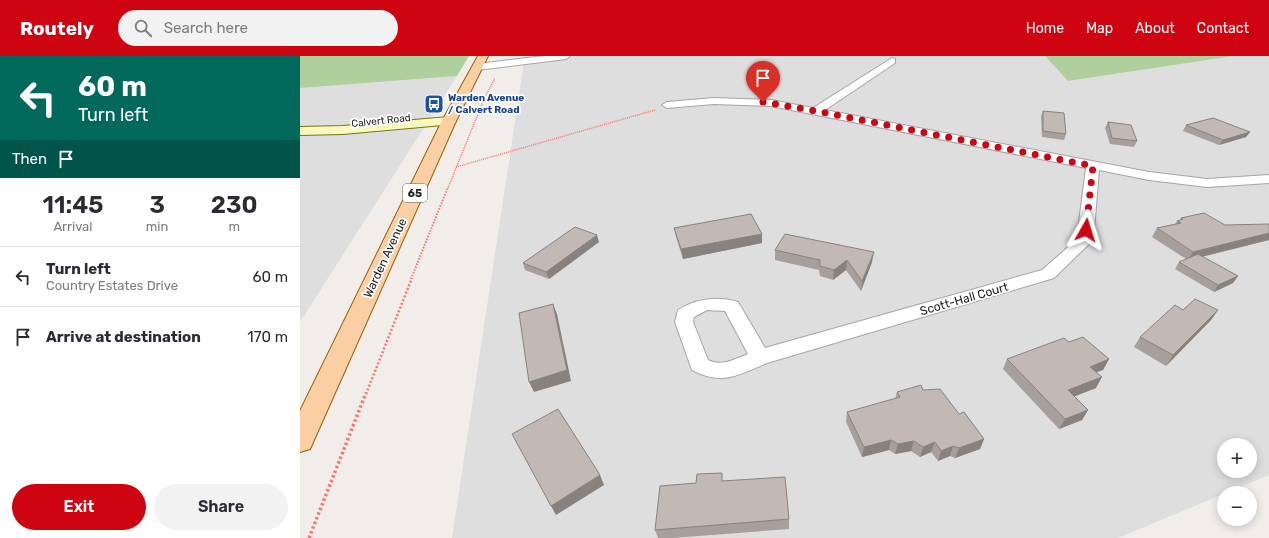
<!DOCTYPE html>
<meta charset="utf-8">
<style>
:root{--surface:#fff;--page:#f2f2f3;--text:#2b2b33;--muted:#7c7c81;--line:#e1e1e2;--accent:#ce0410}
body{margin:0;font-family:Rubik,sans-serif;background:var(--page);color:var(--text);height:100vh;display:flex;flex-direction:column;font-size:15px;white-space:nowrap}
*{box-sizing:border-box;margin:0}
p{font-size:13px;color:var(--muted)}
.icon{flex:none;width:22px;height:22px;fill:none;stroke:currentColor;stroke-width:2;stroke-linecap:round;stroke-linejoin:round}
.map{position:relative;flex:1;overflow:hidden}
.drawer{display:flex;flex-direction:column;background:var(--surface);width:300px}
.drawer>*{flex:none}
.top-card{background:#00695c;color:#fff;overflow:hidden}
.fabs{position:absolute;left:917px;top:382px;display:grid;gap:8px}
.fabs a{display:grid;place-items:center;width:40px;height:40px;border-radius:50%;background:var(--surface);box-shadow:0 2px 10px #0003;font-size:20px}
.pin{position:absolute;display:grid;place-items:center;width:34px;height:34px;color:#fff;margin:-41px -17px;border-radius:50% 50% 50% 0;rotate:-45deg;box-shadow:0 0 4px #0007}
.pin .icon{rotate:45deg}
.me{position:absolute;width:44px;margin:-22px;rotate:6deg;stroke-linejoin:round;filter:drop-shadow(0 0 3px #0008)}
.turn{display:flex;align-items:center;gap:14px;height:84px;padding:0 12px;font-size:18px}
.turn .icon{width:52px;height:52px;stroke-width:2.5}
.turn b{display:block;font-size:28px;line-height:34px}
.then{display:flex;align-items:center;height:38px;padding:0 12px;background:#0003;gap:8px;font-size:15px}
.eta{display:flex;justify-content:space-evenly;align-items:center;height:68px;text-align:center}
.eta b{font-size:24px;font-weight:600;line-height:28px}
.cta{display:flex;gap:8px;margin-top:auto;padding:8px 12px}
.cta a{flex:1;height:46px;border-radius:24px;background:var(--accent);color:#fff;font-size:16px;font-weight:600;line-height:46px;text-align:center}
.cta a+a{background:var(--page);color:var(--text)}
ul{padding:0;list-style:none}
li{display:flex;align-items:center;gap:12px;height:60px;padding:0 12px;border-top:1px solid var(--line)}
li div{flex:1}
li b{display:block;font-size:15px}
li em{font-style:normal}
header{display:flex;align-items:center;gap:24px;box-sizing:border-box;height:56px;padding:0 20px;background:var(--accent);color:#fff}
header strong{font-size:19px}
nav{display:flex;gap:22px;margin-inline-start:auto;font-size:14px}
.search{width:280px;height:36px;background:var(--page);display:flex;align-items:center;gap:10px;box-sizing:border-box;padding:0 14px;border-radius:22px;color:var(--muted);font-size:15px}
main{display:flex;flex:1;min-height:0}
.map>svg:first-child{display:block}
.residential{fill:#dfdede;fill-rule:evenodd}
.forest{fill:#afcf9d}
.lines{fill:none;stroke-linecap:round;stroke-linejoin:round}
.street-casing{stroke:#a5a5a5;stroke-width:2}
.secondary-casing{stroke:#737907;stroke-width:2}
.primary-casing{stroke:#9b5f03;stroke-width:2}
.path-far3{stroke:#f87772;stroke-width:1.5;stroke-dasharray:1 1;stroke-linecap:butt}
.path-far2{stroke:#f87772;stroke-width:2;stroke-dasharray:1.5 1.5;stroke-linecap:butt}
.path-far1{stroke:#f87772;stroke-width:2.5;stroke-dasharray:2 2;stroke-linecap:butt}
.path{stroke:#f87772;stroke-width:3.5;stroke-dasharray:2.5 2.5;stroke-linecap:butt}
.street{fill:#fff;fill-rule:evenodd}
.secondary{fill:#f9f8be;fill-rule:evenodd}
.primary{fill:#facfa3;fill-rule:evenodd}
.wall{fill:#a79f9b}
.shaded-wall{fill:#88827e}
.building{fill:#c2b9b4;stroke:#88827e}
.route{stroke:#ce0410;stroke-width:7;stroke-dasharray:0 12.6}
.labels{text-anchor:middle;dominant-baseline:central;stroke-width:3.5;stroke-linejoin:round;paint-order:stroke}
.far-transit-label{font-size:10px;font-weight:bold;fill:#164399;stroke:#fff;text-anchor:start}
.far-street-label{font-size:10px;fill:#212121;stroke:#fff}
.shield{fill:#fff;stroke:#646464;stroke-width:1}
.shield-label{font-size:11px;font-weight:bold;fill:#212121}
.street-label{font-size:12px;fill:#212121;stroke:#fff}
</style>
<header>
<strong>Routely</strong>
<div class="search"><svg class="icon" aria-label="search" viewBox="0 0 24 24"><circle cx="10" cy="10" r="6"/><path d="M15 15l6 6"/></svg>Search here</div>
<nav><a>Home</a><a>Map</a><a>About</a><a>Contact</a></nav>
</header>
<main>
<section class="drawer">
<div class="top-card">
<div class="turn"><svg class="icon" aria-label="left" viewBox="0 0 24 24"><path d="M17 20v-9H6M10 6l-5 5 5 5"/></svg><div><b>60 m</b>Turn left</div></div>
<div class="then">Then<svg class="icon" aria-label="arrive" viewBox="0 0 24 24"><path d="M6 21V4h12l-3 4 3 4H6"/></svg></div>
</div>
<div class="eta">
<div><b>11:45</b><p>Arrival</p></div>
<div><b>3</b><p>min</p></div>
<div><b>230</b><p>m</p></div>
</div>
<ul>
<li><svg class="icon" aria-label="left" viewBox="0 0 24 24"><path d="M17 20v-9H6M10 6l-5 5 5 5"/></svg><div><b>Turn left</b><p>Country Estates Drive</p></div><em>60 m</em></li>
<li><svg class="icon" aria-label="arrive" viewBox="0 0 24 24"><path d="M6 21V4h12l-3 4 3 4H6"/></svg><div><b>Arrive at destination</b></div><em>170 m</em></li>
</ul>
<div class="cta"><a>Exit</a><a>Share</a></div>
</section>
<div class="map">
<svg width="969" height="482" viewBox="0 0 969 482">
<rect width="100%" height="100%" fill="#f1ede8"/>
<g class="residential">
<path d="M277,0H745L768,25L934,0H969V419L818,482H152L224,6ZM924,389H950V415H924Z"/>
<path d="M157,20L0,266V32Z"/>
</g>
<g class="forest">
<path d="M0,0H169L157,20L0,32Z"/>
<path d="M745,0H934L768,25Z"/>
</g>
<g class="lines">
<g class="street-casing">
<g id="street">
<path d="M244,0H270L266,3L177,14L172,11L177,8Z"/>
<path d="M592,2L595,3V7L525,54L849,116L907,123L969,119V127L907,131L849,124L799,114L794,174L789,188L754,222L467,307C438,319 423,330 392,314L375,266L378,254C398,242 417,240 438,246L465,292L742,214L774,186L778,174L786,112L471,50L414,48L367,52L362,49L367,46L414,42L471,44L513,52ZM407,254L425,255L448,298C435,303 421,311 408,304L393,266L394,261Z"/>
</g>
</g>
<g class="secondary-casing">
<path id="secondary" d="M149,61L154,62L156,65L154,68L43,78L0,79V71L43,70Z"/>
</g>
<g class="primary-casing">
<path id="primary" d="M178,0H188L156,65L14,384L10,393L0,396V355L142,65Z"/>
</g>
<g class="path-far3">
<path d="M156,111L355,54"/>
<path d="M148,132L184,43L195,22"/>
</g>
<path class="path-far2" d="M111,223L148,131"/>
<path class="path-far1" d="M66,338L112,222"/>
<path class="path" d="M9,482L66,337"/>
<use href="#street" class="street"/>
<use href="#secondary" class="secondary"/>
<use href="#primary" class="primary"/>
</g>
<g class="wall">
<path d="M743,55L766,78L764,84L742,81L741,60Z"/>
<path d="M808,66L837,85L834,91L810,88L805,72Z"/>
<path d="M886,69L950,76L946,81L919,89L883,75Z"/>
<path d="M881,162L925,169L969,184L902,201L938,220L933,227L914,236L875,213L879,206L886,203L852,181L857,172L875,168L877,165L880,164Z"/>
<path d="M374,172L462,187L383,203L376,181Z"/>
<path d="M299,186L249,223L225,214L223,207Z"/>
<path d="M475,194L572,206L561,235L546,214L533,224L520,220L519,214L475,204Z"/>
<path d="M883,254H918L911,264L866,310L834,291L840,281Z"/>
<path d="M769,286L809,303L803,314L796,316V332L774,340L788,354L782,364L759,373L703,313L707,303Z"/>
<path d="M623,334L659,358L684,383L680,393L655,402L650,400L638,405L631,396L620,401L611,395L595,398L589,394L562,401L546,366L547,356L595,343L597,336Z"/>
<path d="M423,425L489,463V473L373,482H358L355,474Z"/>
</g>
<g class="shaded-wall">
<path d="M950,76L946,81L919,89L923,84Z"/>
<path d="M969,177V184L888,204L893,196Z"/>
<path d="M462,178V187L383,203L381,193Z"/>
<path d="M297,179L299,186L249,223L246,216Z"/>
<path d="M574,196L572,206L561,235L562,225Z"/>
<path d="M547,204L546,214L533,224L534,214Z"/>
<path d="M938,220L933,227L914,236L918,229Z"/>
<path d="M253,248L257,258L271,325L234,336L229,326Z"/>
<path d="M918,254L911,264L866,310L873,299Z"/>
<path d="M809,303L803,314L784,321L790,311Z"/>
<path d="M802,321L796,332L763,345L768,334Z"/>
<path d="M788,354L782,364L759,373L765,363Z"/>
<path d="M684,383L680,393L655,402L659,392Z"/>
<path d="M591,384L589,394L562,401L564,391Z"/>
<path d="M614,385L611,395L595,398L598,388Z"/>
<path d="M635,386L631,396L620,401L623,391Z"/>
<path d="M653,390L650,400L638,405L641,395Z"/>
<path d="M300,419L304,429L256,459L251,450Z"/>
</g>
<g class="building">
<path d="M743,55L764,57L766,78L743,75Z"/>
<path d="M913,62L950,76L923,84L886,69Z"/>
<path d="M808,66L831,69L837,85L812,82Z"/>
<path d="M904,157L925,169L969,168V177L893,196L857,172L881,167L877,165L883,163L881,162Z"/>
<path d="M451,158L462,178L381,193L374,172Z"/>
<path d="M275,171L297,179L246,216L223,207Z"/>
<path d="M485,178L574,196L562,225L547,204L534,214L520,210V204L475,194Z"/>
<path d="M898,198L938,220L918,229L879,206Z"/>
<path d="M895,243L918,254L873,299L840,281L875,249L883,254Z"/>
<path d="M253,248L267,314L229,326L219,257Z"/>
<path d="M783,281L809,303L790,311L802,321L768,334L788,354L765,363L707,303L764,282L769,286Z"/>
<path d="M621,329L623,334L640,333L659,358L664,356L684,383L659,392L653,390L641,395L635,386L623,391L614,385L598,388L591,384L564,391L547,356L600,341L597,336Z"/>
<path d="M258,353L300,419L251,450L212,378Z"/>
<path d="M422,417V425L485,421L489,463L355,474L360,430L396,427L397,418Z"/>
</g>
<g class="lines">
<path class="route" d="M463,46L516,55L793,110L786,174"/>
</g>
<defs>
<g id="bus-square" transform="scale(1)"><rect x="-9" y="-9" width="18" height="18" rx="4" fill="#1a4fb4" stroke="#fff"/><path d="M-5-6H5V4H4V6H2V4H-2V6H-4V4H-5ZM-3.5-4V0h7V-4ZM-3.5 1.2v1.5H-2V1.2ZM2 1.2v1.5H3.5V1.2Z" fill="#fff"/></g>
</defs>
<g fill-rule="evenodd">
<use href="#bus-square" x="134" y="48"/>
</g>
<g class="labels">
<g class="far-transit-label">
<text x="148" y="42">Warden Avenue<tspan x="148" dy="12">/ Calvert Road</tspan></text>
</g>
<g class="far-street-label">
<text transform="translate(81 65) rotate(-6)">Calvert Road</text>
</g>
<rect class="shield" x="103" y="128" width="24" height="18" rx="3"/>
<g class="shield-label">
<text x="115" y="137">65</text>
</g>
<g class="street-label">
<text transform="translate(85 202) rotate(-65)">Warden Avenue</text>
<text transform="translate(664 243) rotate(-16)">Scott-Hall Court</text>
</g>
</g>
</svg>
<div class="fabs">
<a>+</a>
<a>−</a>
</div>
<div class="pin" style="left:463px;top:46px;background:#d93025"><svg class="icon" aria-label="arrive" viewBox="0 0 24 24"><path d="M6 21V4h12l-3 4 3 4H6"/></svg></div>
<svg class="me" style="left:786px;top:174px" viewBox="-20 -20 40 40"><path d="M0-17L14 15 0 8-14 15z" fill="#ce0410" stroke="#fff" stroke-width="4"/></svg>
</div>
</main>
